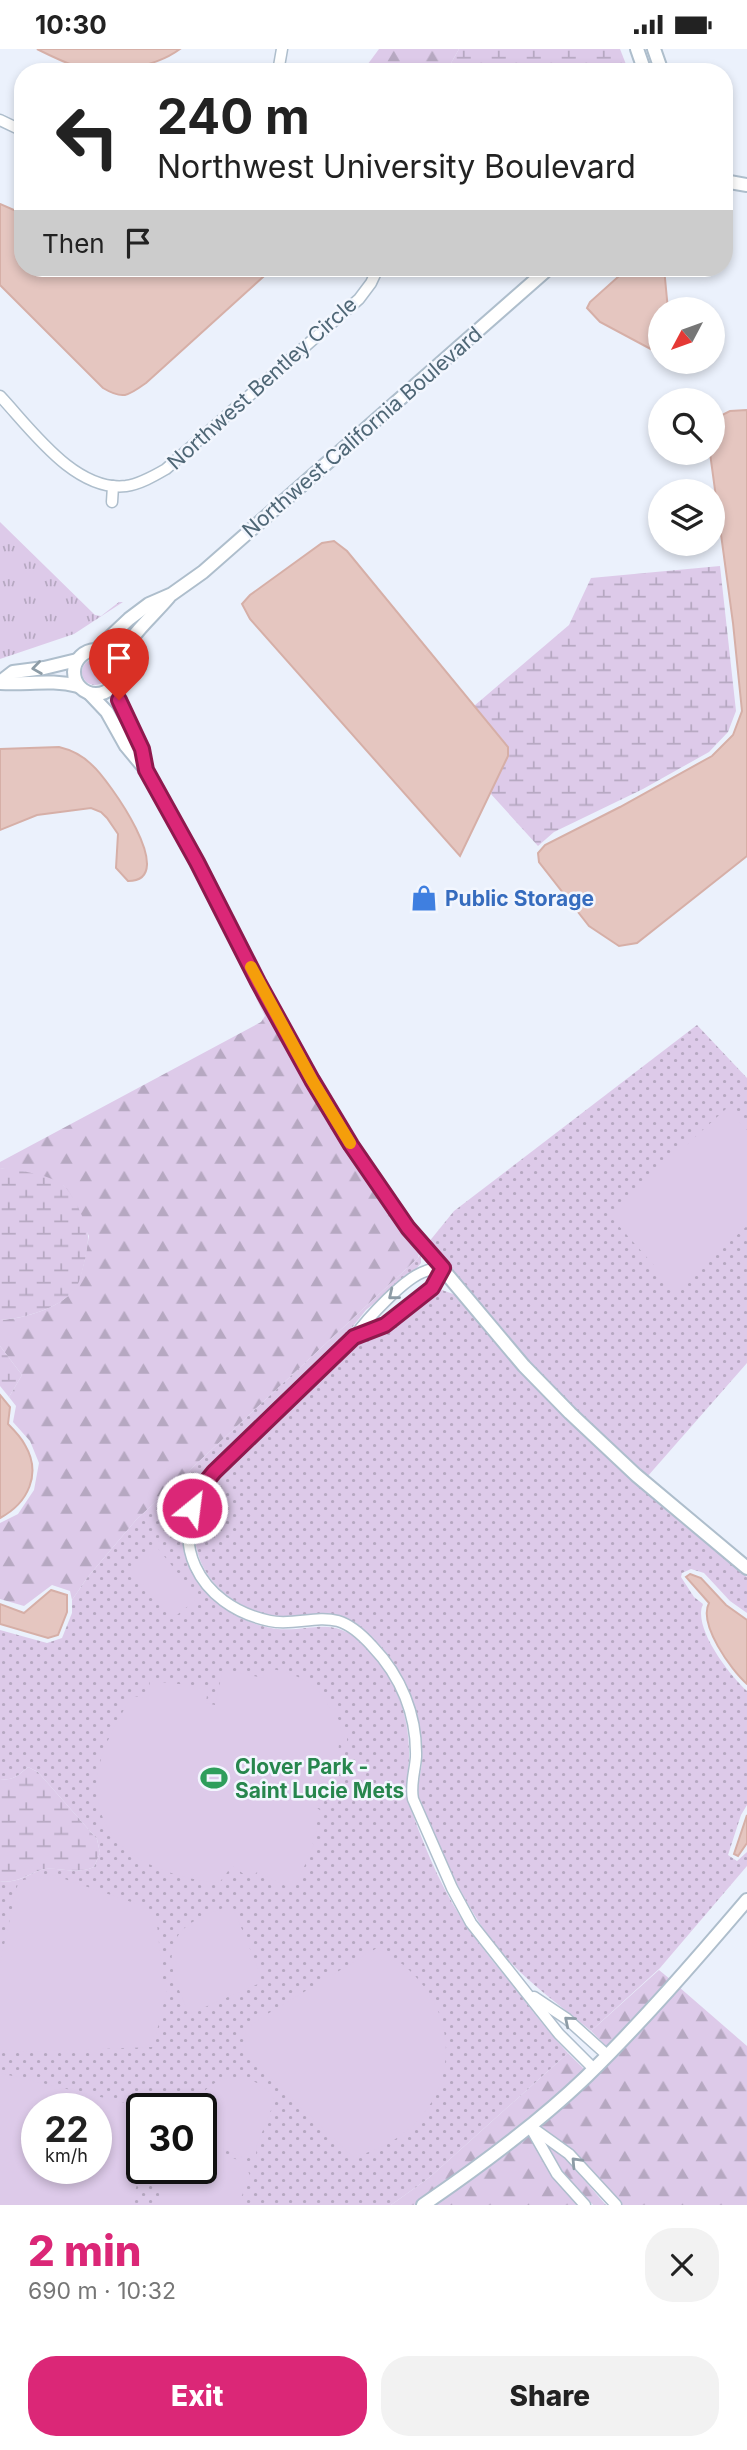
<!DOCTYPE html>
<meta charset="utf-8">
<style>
:root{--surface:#fff;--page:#f2f2f2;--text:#222;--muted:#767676;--accent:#db2777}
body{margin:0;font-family:Inter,sans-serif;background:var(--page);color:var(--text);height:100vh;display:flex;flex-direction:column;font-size:26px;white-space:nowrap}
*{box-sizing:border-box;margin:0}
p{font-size:23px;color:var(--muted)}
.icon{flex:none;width:38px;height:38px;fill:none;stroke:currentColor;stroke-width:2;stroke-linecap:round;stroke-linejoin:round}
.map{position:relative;height:2156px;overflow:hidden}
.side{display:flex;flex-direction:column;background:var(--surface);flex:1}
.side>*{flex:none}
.top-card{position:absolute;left:14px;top:14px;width:719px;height:214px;border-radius:28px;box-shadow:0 4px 10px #0003;background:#fff;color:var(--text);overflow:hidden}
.needle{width:46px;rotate:229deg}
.controls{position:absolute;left:648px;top:248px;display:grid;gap:14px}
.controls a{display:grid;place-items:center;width:77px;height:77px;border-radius:50%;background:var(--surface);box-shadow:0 4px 10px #0003;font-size:35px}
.speed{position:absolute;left:21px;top:2044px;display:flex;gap:14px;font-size:35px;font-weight:700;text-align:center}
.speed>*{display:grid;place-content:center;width:91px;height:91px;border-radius:50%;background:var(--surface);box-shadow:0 4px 10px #0003;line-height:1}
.speed small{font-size:18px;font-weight:400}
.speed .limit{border:4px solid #111;border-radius:10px;background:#fff;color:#111}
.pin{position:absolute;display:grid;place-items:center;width:60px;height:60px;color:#fff;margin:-72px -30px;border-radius:50% 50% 50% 0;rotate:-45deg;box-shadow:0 0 7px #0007}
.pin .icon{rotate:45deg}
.me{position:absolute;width:77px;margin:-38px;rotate:29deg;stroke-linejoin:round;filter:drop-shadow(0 0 5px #0008)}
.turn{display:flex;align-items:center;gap:24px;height:147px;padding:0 28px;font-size:32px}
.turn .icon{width:91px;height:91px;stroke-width:2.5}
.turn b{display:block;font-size:49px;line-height:60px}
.then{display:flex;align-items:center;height:66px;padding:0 28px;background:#0003;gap:14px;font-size:26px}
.round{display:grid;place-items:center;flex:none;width:74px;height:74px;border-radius:28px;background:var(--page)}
.headline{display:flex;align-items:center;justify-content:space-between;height:119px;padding:0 28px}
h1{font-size:42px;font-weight:800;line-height:52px;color:var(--accent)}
.primary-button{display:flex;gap:14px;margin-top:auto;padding:14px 28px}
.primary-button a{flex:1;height:80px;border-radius:28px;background:var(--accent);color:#fff;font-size:28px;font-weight:800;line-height:80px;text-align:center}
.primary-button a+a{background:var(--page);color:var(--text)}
.status{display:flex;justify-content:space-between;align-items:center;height:49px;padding:0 35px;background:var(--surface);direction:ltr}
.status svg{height:19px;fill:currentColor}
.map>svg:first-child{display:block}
.grass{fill:url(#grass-tufts)}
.forest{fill:url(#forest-firs)}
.wetland{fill:url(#wetland-marsh)}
.park{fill:url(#park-dots);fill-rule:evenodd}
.pitch{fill:#ddcae9;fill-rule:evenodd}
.water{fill:#e5c6c0;stroke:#d6afa7;stroke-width:2}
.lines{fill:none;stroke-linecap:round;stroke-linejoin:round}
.minor-casing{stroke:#aebecc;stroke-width:13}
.tertiary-casing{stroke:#aebecc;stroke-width:16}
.minor{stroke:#fff;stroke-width:10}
.tertiary{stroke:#fff;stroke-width:12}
.oneway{stroke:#8d9ca6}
.route-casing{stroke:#8e194d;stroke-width:18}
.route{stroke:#db2777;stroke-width:12}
.slow{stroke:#f59e0b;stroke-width:12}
.labels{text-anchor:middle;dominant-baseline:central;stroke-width:5;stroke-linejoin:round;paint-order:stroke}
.street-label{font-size:21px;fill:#4f6776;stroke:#f2f6fe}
.shop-label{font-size:21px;font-weight:bold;fill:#366cbe;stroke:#f2f6fe;text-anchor:start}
.leisure-label{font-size:21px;font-weight:bold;fill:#27864d;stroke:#f2f6fe;text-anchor:start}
</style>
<div class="status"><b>10:30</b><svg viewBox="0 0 49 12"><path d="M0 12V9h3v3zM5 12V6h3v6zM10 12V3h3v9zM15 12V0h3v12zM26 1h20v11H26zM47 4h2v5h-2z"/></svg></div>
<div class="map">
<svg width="747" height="2156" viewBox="0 0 747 2156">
<defs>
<pattern id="grass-tufts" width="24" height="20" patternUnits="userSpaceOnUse" patternTransform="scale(1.75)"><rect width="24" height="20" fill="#ddcae9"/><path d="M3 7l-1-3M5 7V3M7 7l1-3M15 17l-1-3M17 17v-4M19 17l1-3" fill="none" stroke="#b6a8c1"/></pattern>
<pattern id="forest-firs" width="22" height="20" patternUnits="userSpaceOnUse" patternTransform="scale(1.75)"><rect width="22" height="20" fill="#ddcae9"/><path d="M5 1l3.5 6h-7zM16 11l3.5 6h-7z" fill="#b6a8c1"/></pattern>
<pattern id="wetland-marsh" width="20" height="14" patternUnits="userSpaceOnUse" patternTransform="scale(1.75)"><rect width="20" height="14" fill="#ddcae9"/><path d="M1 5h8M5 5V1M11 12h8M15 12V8" fill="none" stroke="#b6a8c1"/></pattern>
<pattern id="park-dots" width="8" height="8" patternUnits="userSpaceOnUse" patternTransform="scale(1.75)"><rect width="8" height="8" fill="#ddcae9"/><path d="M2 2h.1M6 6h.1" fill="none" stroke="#b6a8c1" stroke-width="1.8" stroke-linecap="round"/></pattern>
</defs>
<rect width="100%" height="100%" fill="#ebf1fc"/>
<g class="grass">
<path d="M0,473L95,566L101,567L119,553H123L74,585L0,610Z"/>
<circle cx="95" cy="623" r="13"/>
</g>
<g class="forest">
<path d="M379,0H459L446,23H362Z"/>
<path d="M260,948L385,1158L419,1205L418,1209L136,1471L87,1529L72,1551L70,1542L52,1536L24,1557L0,1550V1474L18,1465L34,1441L39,1414L30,1392L13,1373L16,1357L9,1348L22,1326L0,1297V1271C23,1270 67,1258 77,1235C84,1221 86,1202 89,1187L64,1137L46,1129L0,1119V1113L261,973L265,967L256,949Z"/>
<path d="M659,1921L671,1931L608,1999L591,1982Z"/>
<path d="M679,1938L747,1997V2156H621L573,2101L539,2076Z"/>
<path d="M568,2004L585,2021L524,2076L418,2153L414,2156H391L430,2128Z"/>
<path d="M529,2085L553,2129L578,2156H432Z"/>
<path d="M548,2097L565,2109L606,2156H593L562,2122Z"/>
</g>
<g class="wetland">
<path d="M459,0H620L629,23H446Z"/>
<path d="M720,517L736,662L728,683L709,703L643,740L554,783L538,797L490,744L508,707V698L474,657L569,576L591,529Z"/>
<path d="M0,1119C18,1121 48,1125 63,1136C72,1143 89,1177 88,1189C88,1199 82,1228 77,1237C65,1258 23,1270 0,1271Z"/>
<path d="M0,1297L22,1326L9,1348L0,1337Z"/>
<path d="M28,1718L38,1723L97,1790L100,1804L94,1818C74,1827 53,1815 38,1822C26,1827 13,1835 0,1832V1730C13,1732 19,1726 28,1718Z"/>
</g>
<g class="park">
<path d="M697,976L747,1029V1314L647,1428L574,1360L528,1313L428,1194L454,1162Z"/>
<path d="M421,1204V1214L416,1220L366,1261L338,1296L202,1429C159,1492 193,1557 262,1577C308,1590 330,1558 370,1602C397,1633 410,1668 409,1709C409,1722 404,1738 408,1751C421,1790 438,1832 460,1867C477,1894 498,1918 518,1943C534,1964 550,1985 568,2004L430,2128L391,2156H0V1832C14,1835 26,1827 38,1822C53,1815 74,1827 94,1818L100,1804L97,1790L38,1723L28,1718C19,1726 13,1732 0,1730V1581L47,1594L62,1589L72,1564V1551L87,1529L136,1471L418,1209ZM37,2060H96V2119H37ZM142,2060H201V2119H142Z"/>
<path d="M442,1241L456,1246L516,1317L607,1408L747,1528V1564L730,1552L704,1524L691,1520L682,1524L681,1528L694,1548L703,1555C692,1578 730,1627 747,1642V1756L741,1766L728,1806L737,1812L747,1803V1817L660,1919L591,1982C564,1959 535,1939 510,1913C467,1867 443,1807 419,1750C416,1737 421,1726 422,1713C424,1673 408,1628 382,1599C370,1586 356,1573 340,1567C318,1560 298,1571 276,1567C209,1556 170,1492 213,1433L347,1302L356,1296L382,1286L435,1244Z"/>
</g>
<g class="pitch">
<path d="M727,1059L747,1081V1177L676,1241L609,1166Z"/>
<path d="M156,1497L198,1549L172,1570L130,1519Z"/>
<path d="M267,1619C294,1624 319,1633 330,1660L335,1659L342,1683H347V1692L339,1693L338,1710L317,1759L321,1762L314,1776L318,1778L311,1793L314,1795L294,1841L257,1823L251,1830L232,1817L219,1834C162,1828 93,1802 97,1731C100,1700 117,1673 132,1647L148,1649L150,1632L208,1638L206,1654L215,1656L223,1620L263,1629Z"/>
<path d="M53,1826L140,1856L157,1875L163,1933L167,1941L153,1998L22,2003L0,2000V1914L18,1834L23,1831Z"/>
<path d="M232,1856L261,1927L258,1935L189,1965C177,1936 156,1897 191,1874C203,1866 218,1861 232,1856Z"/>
<path d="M377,1899C479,1951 465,2080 353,2108L259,2018L245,1999L246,1980L264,1967Z"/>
<path d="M0,2024L138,2057C142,2090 144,2125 130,2156H0ZM37,2060H96V2119H37Z"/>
<path d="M231,2028C250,2028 264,2035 275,2051L257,2096L256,2105L246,2110L201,2090V2060H193C201,2042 212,2032 231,2028Z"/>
<path d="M201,2096L245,2114L250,2127L238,2156H162L158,2140L161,2119H201Z"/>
</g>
<g class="water">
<path d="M37,0H180C153,20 105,26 73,16C61,12 49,6 37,0Z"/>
<path d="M0,155L23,165V219H273L146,334C128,347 123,351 103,339L0,236Z"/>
<path d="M628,219H664L668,261H660V305L600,273L587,259L590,253Z"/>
<path d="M747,361V807L637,894L619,897L589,877L539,813L538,804L545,796L620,758L712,707L733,686L742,662L733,574L710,404H712V371L730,362Z"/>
<path d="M334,492L347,502L508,698V707L460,807L250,570L242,555L250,546L322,494Z"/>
<path d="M59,698C72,701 82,706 92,716C108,730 181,832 128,832L116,819L118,785L107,769L101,763L91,759L37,766L0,781V700Z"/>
<path d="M0,1346L10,1358L8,1375C14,1381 21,1388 25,1396C42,1425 28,1454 0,1469Z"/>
<path d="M690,1525L701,1529L726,1556L747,1571V1635C731,1621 698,1575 709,1554L686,1528Z"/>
<path d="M51,1541L67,1546V1563L58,1586L48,1589L0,1575V1555L24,1564Z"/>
<path d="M747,1766V1794L738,1807L734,1805Z"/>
</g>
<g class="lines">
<g class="minor-casing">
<g id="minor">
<path d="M278,23L282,0"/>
<path d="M0,71L23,82"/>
<path d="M0,347C31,380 75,443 126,437C140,435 154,427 166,420L359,250L371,234L378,219"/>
<path d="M112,453L113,437"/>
<path d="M354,1288C386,1277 430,1252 442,1219C437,1220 431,1220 426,1222C405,1228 367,1270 354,1288L209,1428C163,1489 198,1557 270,1572C293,1577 316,1566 338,1572C352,1576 363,1587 372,1597C401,1627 417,1666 416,1708C415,1722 410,1736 413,1750L452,1839L471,1874L559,1985L594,2020"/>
<path d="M534,1948L567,1970L607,2006"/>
<path d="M530,2077L569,2105L616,2156"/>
<path d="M532,2081L557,2125L585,2156"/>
</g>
</g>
<g class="tertiary-casing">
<g id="tertiary">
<path d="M637,0L645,23"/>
<path d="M654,0L662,23"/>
<path d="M724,132L747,136"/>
<circle cx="96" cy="623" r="22"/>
<path d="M96,601L129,570L149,555L172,545L203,523L549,219"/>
<path d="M118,620C125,588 149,572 169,548"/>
<path d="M0,633L13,623L44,619L77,611"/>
<path d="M0,634C27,636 51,630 78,637"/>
<path d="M115,635C121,664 139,688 145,717"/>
<path d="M90,645L107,663L126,697L146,721L197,813L258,933L312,1031L351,1096L408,1179L524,1317L570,1364L636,1426L747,1519"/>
<path d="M423,2156C480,2117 536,2076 586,2028C643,1972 695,1912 747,1851"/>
</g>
</g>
<use href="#minor" class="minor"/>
<use href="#tertiary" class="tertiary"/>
</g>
<defs><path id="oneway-chevron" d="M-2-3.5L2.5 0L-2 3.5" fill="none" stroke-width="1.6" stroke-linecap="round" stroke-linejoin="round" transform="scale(1.75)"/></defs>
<g class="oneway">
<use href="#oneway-chevron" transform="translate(37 619) rotate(172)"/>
<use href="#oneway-chevron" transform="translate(393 1246) rotate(141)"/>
<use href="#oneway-chevron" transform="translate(569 1972) rotate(-140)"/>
<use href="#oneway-chevron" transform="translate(576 2113) rotate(-133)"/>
</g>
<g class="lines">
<g class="route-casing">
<path id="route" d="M119,651L142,700L146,721L197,813L258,933L312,1031L351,1096L408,1179L443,1219L432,1239L385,1276L354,1288L214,1423L201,1439L192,1459"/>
</g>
<use href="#route" class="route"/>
<path class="slow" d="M251,918L312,1031L350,1094"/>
</g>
<defs>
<g id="shop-bare" transform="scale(2.1)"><path d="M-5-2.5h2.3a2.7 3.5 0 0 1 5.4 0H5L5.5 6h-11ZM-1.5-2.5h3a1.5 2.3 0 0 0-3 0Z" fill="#3f7fe0" stroke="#f2f6fe" stroke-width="2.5" paint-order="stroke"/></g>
<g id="stadium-bare" transform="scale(2.1)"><path d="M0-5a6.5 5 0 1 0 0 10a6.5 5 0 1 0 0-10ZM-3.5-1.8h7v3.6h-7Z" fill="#2e9e5b" stroke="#f2f6fe" stroke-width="2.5" paint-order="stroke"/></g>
</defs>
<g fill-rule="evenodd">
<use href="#shop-bare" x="424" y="849"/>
<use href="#stadium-bare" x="214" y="1729"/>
</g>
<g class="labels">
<g class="street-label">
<text transform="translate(262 334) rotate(-42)">Northwest Bentley Circle</text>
<text transform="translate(362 383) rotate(-41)">Northwest California Boulevard</text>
</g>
<g class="shop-label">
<text x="445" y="849">Public Storage</text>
</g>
<g class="leisure-label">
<text x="235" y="1717">Clover Park -<tspan x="235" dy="24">Saint Lucie Mets</tspan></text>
</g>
</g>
</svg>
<div class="controls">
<a><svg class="needle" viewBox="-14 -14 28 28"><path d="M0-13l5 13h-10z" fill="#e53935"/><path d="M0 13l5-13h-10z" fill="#767676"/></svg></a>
<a><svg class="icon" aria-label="search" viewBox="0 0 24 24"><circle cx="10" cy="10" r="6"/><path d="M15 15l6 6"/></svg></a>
<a><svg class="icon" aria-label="layers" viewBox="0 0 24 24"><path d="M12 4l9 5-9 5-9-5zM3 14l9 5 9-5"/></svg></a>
</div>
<div class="speed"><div>22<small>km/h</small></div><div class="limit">30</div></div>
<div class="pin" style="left:119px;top:651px;background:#d93025"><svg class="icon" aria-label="arrive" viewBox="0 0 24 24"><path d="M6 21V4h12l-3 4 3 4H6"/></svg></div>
<svg class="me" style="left:192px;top:1459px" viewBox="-20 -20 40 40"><circle r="17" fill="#db2777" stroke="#fff" stroke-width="3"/><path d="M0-11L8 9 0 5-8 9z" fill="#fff"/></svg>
<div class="top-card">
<div class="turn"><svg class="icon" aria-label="left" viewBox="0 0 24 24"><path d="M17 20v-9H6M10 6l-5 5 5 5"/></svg><div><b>240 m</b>Northwest University Boulevard</div></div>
<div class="then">Then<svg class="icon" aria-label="arrive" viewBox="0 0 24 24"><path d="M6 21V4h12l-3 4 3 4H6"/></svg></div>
</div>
</div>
<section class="side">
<div class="headline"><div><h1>2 min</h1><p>690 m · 10:32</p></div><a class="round"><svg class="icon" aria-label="close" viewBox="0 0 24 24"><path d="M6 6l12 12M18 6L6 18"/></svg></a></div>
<div class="primary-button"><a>Exit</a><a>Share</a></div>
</section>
